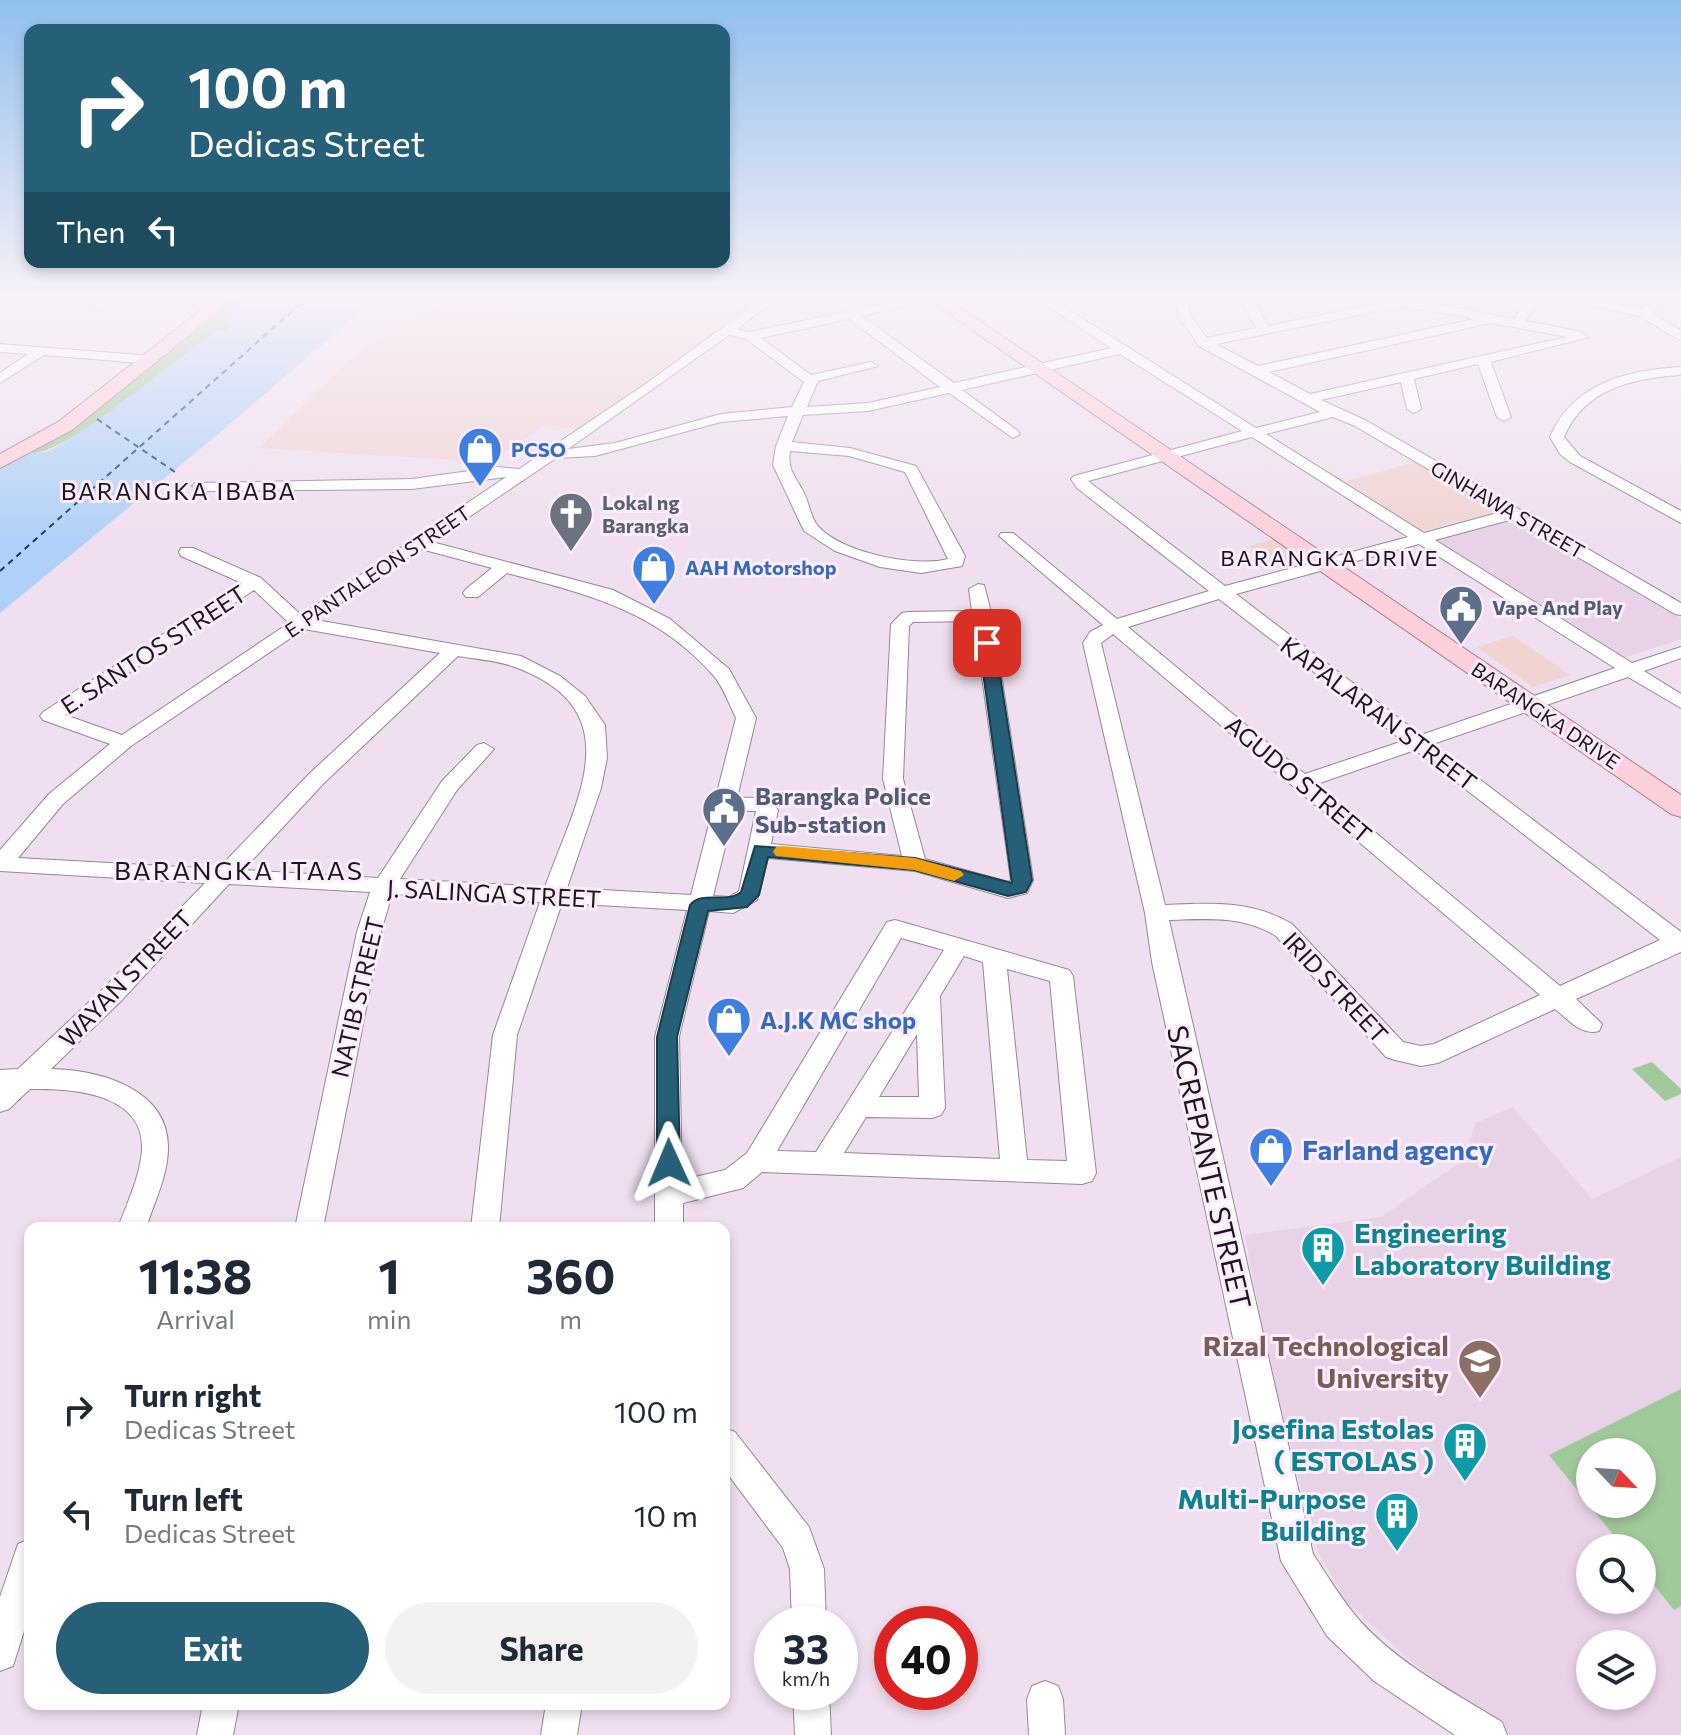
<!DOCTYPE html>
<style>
:root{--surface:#fff;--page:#f2f2f3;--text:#1f2937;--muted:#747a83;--accent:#255f78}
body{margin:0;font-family:Commissioner,sans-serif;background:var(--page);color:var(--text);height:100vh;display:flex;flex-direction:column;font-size:30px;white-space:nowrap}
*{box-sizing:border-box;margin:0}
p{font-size:26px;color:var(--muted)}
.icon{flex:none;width:44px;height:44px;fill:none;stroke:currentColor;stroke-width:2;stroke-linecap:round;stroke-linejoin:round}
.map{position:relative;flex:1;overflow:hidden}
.details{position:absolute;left:24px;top:1222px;width:706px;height:488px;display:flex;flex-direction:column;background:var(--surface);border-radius:16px;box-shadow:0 4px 12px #0003}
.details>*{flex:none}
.hud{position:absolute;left:24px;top:24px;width:706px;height:244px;border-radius:16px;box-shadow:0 4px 12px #0003;background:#255f78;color:#fff;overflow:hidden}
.needle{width:52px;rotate:115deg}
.controls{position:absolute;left:1576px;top:1438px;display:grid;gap:16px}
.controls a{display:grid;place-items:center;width:80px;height:80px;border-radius:50%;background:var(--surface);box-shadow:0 4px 12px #0003;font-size:40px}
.speed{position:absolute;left:754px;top:1606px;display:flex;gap:16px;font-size:40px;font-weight:700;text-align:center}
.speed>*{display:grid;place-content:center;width:104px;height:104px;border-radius:50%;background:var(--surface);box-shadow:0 4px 12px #0003;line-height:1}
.speed small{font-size:20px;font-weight:400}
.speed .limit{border:12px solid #d22;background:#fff;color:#111}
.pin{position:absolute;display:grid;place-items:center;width:68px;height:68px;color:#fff;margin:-34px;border-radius:16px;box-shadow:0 4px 12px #0006}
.me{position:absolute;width:88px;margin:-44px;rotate:359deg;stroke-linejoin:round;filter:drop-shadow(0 0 6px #0008)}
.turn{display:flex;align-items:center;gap:28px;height:168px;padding:0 32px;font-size:36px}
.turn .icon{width:104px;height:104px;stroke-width:2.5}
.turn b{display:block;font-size:56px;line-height:68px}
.then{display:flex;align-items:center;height:76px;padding:0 32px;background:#0003;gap:16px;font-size:30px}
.eta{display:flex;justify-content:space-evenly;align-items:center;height:136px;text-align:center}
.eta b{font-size:48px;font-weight:700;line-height:56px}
.action{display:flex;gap:16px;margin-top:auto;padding:16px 32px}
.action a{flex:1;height:92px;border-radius:48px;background:var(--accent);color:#fff;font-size:32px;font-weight:700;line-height:92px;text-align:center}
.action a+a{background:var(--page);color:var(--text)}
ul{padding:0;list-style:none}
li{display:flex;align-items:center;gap:24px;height:104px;padding:0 32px}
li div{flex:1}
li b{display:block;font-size:30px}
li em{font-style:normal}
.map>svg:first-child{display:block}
.commercial{fill:#efd4d0}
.industrial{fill:#efd4d5}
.built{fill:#e8d2e8;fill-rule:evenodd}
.green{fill:#a1ca9b;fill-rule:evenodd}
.water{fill:#b0d1f7}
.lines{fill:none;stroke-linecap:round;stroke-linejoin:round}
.ferry{stroke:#103964;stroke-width:2;stroke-dasharray:6 5;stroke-linecap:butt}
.minor-casing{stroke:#968796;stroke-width:2}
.major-casing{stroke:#ad7a88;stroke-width:2}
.minor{fill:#fff;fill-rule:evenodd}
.major{fill:#fcd0da;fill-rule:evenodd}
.route{fill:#255f78;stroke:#183e4e;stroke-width:2}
.slow{fill:#f59e0b}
.labels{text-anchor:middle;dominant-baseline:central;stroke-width:6;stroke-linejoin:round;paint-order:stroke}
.far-shop-label{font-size:20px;font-weight:bold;fill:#366cbe;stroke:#fdecfd;text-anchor:start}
.far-worship-label{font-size:20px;font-weight:bold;fill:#5b616d;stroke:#fdecfd;text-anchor:start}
.far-street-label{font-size:20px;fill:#1d171d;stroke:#fdecfd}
.far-service-label{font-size:20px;font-weight:bold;fill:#4e5e75;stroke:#fdecfd;text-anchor:start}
.far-neighbourhood-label{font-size:22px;letter-spacing:2px;fill:#1d171d;stroke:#fdecfd}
.far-quarter-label{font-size:24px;letter-spacing:2px;fill:#1d171d;stroke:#fdecfd}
.street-label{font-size:24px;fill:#1d171d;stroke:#fdecfd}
.service-label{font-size:24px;font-weight:bold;fill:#4e5e75;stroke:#fdecfd;text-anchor:start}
.shop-label{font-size:24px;font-weight:bold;fill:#366cbe;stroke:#fdecfd;text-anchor:start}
.neighbourhood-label{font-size:26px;letter-spacing:2px;fill:#1d171d;stroke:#fdecfd}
.near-shop-label{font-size:28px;font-weight:bold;fill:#366cbe;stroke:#fdecfd;text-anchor:start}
.near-street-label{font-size:28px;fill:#1d171d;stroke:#fdecfd}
.near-culture-label{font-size:28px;font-weight:bold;fill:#0d838f;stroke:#fdecfd;text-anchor:end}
.near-education-label{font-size:28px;font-weight:bold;fill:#785e54;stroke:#fdecfd;text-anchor:end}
</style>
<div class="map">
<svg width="1681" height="1735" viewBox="0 0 1681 1735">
<rect width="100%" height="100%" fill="#f0dff0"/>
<g class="commercial">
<path d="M1416,462L1500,511L1422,531L1345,481Z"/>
<path d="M1275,539L1307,561L1281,569L1249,546Z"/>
<path d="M1513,636L1570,675L1533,687L1477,647Z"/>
</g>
<path class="industrial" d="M460,298H722L756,305L651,382L576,430L547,424L502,454L459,464L457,460L259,448L367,344L420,314Z"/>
<g class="built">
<path d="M1510,517L1681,618V639L1623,658L1434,538Z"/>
<path d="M1513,1107L1592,1199L1681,1157V1735H1509L1412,1662L1346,1601L1316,1548L1266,1349L1245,1235L1381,1217L1462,1161L1476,1123ZM1590,1452H1642V1504H1590ZM1590,1548H1642V1600H1590ZM1590,1644H1642V1696H1590Z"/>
</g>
<g class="green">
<path d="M235,298H248L222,320L236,323L225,332L216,331C184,356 63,459 28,453C103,407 169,354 235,298Z"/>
<path d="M1652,1062L1681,1089V1094L1665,1101L1632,1069Z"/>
<path d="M1681,1389V1606L1674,1610L1642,1570V1548H1624L1549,1455ZM1642,1452V1504H1590V1452Z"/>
</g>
<g class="water">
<path d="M71,298H140L108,312H93L90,306H60Z"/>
<path d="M248,298H376L216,436L0,613V468L28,453L45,452L59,446L105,415L216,331L225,332L235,323L222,320Z"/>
</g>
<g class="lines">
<g class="ferry">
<path d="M97,419L178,474"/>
<path d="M0,571L307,298"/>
</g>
<g class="minor-casing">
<g id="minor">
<path d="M763,298H778L737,329L750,332L910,298H935L862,316L954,383L1111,348L1035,298H1050L1256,428L1320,412L1199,346L1179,317L1173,298H1185L1191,317L1207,338L1256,328L1240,298H1252L1268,326L1385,302L1382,298H1405L1514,319L1529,298H1541L1525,321L1579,331L1589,337L1491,362L1511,417L1504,421L1497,417L1478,364L1414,379L1421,409L1414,413L1407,409L1401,382L1321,400L1365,420L1681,603V615L1675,614L1513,519L1435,540L1632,663L1681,647V658L1644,671L1681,694V708L1628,677L1433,744L1681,932V952L1576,999L1602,1024L1599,1031C1581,1036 1569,1020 1555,1009L1438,1063L1421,1066L1395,1060L1386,1057L1276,936C1242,915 1207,919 1169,920L1313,1554C1328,1577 1342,1600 1360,1621C1399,1664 1453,1692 1502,1722L1507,1735H1455L1374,1681L1327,1636L1281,1561L1152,962L1145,913L1083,643L1090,632L1103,625L999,536L1001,533H1013L1117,619L1209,591L1077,488L1071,479L1074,476L1242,431L1120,354L962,390L1018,431L1020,434L1013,438L949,393L868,411L803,415L792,442L850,448L916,466L965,556L962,566L921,573L880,567L835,551L804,531L773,465L776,446L788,416L721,422L595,456L556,458L432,542L613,590L670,619L729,669L756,718L737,798C753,798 767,795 778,810L771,844L902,856L883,779L891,624L902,613L908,612L972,611L969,589L978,584L984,585L992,616L1033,880L1027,893L1008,898L915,871L768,858L757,900L733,913L709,911L679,1037L682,1180L725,1170L747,1153L887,922L895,920L1069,970L1073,976L1096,1173L1092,1181L1082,1184L762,1172L743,1188L683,1203V1228H655V1037L687,910L562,903L517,1035L499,1228H471L493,1035L540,902L392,894L381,932L323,1228H295L357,932L370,892L229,884L121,1001L51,1069C100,1070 171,1089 168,1151C167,1177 154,1203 146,1228H118C127,1203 140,1177 142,1150C145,1093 72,1088 30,1089L9,1109L0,1112V1070L18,1069L103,989L205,883L0,871V850L49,794L110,744L43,720L40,716L43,712L242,583L181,556L179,552L181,548H193L261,578L301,615L506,477L412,489L200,491L192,486L195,483L412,479L498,467L519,469L647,383ZM1403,306L1474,319L1258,366L1216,344ZM849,319L940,387L868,403L807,407L818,381L878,366L871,362L811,375L761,338ZM1491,323L1567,337L1310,394L1269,372ZM729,335L746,339L804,382L792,407L721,414L615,443L568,449ZM1333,417L1355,426L1501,512L1424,533L1266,434ZM1252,437L1408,537L1225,586L1088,481ZM790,451L849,456L905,472L948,559C916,568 839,552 818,526C810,517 809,501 803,491C795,476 787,469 790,451ZM1419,544L1615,668L1421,735L1236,594ZM421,549L492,568L466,589L463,593L466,597H478L507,573C586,594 656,610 713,675C723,686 729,704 736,718L691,895L567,888L601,788L607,758L605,725L585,696L560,676L521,656L316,620ZM254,590L289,623L122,735L65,715ZM1219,599L1403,741L1305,774L1128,627ZM974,621L1011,880L1008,882L925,859L903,779L909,626L913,622ZM304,629L440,653L310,773L218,869L18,858L63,804L131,746ZM1113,634L1540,995L1434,1044L1421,1046L1403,1042L1292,924C1252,900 1211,903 1165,905L1101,643ZM458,656C475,659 495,660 512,666C634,709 576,800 545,887L400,879L457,790L494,749L484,743L477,745L442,781L378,878L243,870L324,783ZM1415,750L1660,940L1560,986L1317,784ZM734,811H756L739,891L729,897L713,896ZM901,938L944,950L816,1152L777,1151ZM964,956L983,962L1000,1159L844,1153L866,1117L932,1118L941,1115L945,1108L940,996ZM1007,969L1050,981L1067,1161L1027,1160ZM917,1034L919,1097H879Z"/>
<path d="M1556,298H1584L1641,309L1658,298H1673L1652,313L1681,331V341L1639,316Z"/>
<path d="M0,344L152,356L159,360L152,364L44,355L0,383V373L28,354L0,352Z"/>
<path d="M1681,367V375C1633,378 1584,389 1564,437L1580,456L1681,511V523L1570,462L1560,454L1550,437C1573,383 1627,370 1681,367Z"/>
<path d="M724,1428L735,1432L809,1527L824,1569L826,1624H792L790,1569L783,1548L724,1469Z"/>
<path d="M30,1539V1612L13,1666L0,1671V1597L18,1544Z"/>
<path d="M1045,1681L1058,1686L1063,1699L1065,1735H1029L1027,1699L1032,1686Z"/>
<path d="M793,1692H829L831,1735H795Z"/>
<path d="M203,1704H239L233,1735H197Z"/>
<path d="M546,1704H582L577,1735H541Z"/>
</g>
</g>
<g class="major-casing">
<g id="major">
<path d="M216,298H235L72,430L0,468V454L58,422Z"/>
<path d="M926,298H946L1681,795V817L1671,814Z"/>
</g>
</g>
<use href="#minor" class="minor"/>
<use href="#major" class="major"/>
</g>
<linearGradient id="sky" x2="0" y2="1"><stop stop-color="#91c0ee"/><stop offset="0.55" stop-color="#f8f1f8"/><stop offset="1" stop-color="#f8f1f8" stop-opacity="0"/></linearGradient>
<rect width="1681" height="541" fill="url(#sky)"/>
<path class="route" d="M987,639L995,643L1032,880L1026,892L1008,896L914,870L768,857L759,895L747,907L708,911L677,1037L680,1163L677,1170L669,1173L661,1170L657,1163V1037L690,905C702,890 727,904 741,892L755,846L915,858L1012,883L979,643Z"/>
<path class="slow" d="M782,846L915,858L961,871L964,875L954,881L914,870L776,856L773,852L776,847Z"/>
<defs>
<g id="shop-pin" transform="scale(2.3)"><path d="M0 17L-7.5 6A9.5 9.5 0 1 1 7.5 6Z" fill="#3f7fe0" stroke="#fdecfd"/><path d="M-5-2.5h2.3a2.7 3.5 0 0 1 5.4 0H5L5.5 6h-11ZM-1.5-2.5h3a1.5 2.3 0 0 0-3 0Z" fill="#fff"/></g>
<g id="church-pin" transform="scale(2.3)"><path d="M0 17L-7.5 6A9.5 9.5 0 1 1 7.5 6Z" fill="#6b7280" stroke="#fdecfd"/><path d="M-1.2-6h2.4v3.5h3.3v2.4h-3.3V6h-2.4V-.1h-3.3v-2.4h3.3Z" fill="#fff"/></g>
<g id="civic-pin" transform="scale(2.3)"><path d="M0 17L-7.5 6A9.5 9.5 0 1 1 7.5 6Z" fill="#5c6f8a" stroke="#fdecfd"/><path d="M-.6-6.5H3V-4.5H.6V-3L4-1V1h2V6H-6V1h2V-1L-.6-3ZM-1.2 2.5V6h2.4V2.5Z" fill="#fff"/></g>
<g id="building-pin" transform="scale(2.3)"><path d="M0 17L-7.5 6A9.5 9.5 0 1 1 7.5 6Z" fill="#0f9aa8" stroke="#fdecfd"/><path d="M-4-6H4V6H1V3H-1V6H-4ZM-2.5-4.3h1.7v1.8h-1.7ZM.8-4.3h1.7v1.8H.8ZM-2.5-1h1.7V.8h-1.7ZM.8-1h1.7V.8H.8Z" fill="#fff"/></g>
<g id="university-pin" transform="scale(2.3)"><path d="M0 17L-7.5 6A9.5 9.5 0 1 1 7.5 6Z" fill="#8d6e63" stroke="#fdecfd"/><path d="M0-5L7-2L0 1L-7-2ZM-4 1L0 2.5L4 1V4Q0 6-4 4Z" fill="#fff"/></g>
</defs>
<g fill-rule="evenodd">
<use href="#shop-pin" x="480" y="449"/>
<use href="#church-pin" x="571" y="514"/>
<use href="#shop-pin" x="654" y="567"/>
<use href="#civic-pin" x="1461" y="607"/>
<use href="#civic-pin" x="724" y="809"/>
<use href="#shop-pin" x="729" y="1019"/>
<use href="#shop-pin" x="1271" y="1149"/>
<use href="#building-pin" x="1323" y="1248"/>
<use href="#university-pin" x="1480" y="1361"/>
<use href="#building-pin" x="1465" y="1444"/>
<use href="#building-pin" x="1397" y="1514"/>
</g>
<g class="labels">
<g class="far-shop-label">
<text x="511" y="449">PCSO</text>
<text x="685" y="567">AAH Motorshop</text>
</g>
<g class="far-worship-label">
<text x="602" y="502">Lokal ng<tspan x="602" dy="23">Barangka</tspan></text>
</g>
<g class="far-street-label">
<text transform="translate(1508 509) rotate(30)">GINHAWA STREET</text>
<text transform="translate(377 571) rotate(-34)">E. PANTALEON STREET</text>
<text transform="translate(1546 715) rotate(34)">BARANGKA DRIVE</text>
</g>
<g class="far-service-label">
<text x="1492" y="607">Vape And Play</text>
</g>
<g class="far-neighbourhood-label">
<text x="1330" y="557">BARANGKA DRIVE</text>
</g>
<g class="far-quarter-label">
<text x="179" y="490">BARANGKA IBABA</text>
</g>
<g class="street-label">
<text transform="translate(153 649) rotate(-33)">E. SANTOS STREET</text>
<text transform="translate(1379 713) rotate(37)">KAPALARAN STREET</text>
<text transform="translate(1299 779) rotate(40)">AGUDO STREET</text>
<text transform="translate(494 893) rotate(3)">J. SALINGA STREET</text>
<text transform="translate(125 978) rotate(-46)">WAYAN STREET</text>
<text transform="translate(1336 987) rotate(47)">IRID STREET</text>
<text transform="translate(357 997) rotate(-77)">NATIB STREET</text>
</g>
<g class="service-label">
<text x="755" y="795">Barangka Police<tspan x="755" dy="28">Sub-station</tspan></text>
</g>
<g class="shop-label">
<text x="760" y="1019">A.J.K MC shop</text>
</g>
<g class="neighbourhood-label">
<text x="239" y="869">BARANGKA ITAAS</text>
</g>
<g class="near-shop-label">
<text x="1302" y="1149">Farland agency</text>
</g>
<g class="near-street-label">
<text transform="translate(1210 1167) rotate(77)">SACREPANTE STREET</text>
</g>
<g class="near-culture-label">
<text x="1354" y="1232" text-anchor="start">Engineering<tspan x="1354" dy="32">Laboratory Building</tspan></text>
<text x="1434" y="1428">Josefina Estolas<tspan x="1434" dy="32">( ESTOLAS )</tspan></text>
<text x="1366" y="1498">Multi-Purpose<tspan x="1366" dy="32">Building</tspan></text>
</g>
<g class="near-education-label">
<text x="1449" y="1345">Rizal Technological<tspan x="1449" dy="32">University</tspan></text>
</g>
</g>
</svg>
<div class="controls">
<a><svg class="needle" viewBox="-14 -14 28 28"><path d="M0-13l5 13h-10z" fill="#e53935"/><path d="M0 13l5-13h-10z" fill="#747a83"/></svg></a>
<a><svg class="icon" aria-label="search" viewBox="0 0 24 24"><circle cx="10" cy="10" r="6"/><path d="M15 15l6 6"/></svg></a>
<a><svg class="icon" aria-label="layers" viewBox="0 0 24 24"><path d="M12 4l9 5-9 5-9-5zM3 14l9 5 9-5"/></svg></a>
</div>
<div class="speed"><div>33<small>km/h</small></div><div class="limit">40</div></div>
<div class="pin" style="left:987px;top:643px;background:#d93025"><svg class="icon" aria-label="arrive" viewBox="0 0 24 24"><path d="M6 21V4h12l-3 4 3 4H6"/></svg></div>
<svg class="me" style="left:669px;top:1163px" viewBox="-20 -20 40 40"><path d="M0-17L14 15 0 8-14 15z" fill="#255f78" stroke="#fff" stroke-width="4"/></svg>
<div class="hud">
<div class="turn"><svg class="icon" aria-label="right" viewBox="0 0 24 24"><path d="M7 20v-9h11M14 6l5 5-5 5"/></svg><div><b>100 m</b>Dedicas Street</div></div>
<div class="then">Then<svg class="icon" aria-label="left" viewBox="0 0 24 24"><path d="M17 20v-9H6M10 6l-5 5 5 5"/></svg></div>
</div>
<section class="details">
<div class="eta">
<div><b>11:38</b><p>Arrival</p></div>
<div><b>1</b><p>min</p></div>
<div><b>360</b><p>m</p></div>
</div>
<ul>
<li><svg class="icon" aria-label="right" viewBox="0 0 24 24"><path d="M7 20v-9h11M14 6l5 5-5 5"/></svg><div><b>Turn right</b><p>Dedicas Street</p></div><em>100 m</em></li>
<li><svg class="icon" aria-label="left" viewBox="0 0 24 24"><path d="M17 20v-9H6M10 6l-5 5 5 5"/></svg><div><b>Turn left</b><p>Dedicas Street</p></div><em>10 m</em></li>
</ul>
<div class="action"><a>Exit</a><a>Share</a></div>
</section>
</div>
